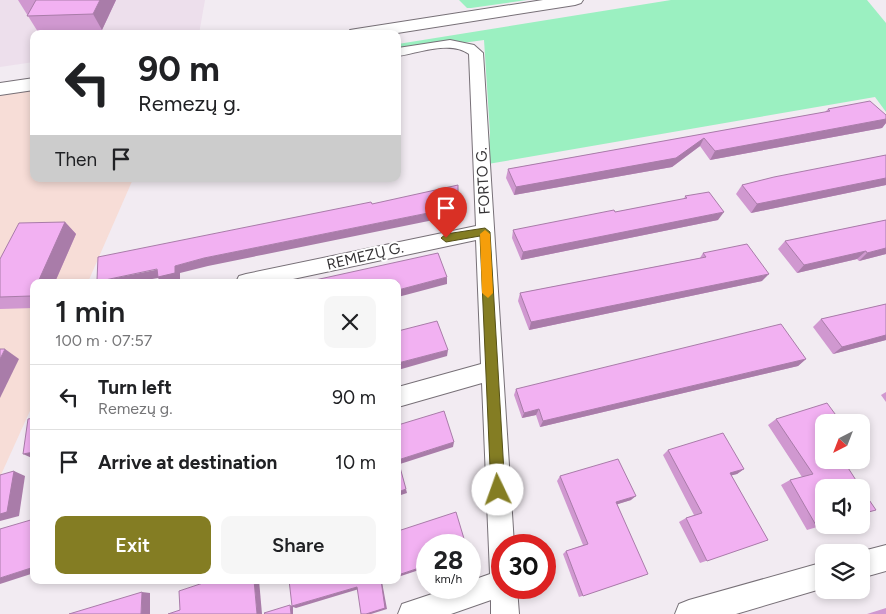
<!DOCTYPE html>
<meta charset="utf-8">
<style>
:root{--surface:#fff;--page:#f6f6f6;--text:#202124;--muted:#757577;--line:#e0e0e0;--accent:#847d23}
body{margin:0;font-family:Figtree,sans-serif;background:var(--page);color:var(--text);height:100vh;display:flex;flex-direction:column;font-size:19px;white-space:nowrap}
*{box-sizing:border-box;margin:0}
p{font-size:16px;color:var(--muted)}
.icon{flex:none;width:28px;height:28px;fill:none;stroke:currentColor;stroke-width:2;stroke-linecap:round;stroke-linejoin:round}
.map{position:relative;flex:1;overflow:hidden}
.panel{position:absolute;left:30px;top:279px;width:371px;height:305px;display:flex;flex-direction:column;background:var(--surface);border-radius:10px;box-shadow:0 2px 8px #0003}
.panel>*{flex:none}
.hud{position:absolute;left:30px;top:30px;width:371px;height:152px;border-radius:10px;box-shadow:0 2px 8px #0003;background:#fff;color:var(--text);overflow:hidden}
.needle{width:32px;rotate:222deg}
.buttons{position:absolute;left:815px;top:414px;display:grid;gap:10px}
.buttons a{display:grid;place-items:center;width:55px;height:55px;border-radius:10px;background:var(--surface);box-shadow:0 2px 8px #0003;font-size:25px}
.speed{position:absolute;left:416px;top:534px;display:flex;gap:10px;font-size:25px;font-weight:700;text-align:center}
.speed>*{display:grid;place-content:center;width:65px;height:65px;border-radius:50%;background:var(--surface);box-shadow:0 2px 8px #0003;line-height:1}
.speed small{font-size:12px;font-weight:400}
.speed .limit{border:8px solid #d22;background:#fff;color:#111}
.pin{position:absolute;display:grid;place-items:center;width:42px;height:42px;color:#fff;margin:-51px -21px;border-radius:50% 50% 50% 0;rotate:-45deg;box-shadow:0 0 5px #0007}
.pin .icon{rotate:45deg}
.me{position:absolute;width:55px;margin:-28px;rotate:357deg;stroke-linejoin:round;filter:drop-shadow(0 0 4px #0008)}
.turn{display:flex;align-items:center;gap:18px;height:105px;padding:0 25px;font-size:22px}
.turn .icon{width:65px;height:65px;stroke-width:2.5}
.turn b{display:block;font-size:35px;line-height:42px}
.then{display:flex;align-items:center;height:48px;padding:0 25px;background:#0003;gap:10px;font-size:19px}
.round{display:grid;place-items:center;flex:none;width:52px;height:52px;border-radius:10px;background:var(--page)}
.headline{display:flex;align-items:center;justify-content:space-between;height:85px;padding:0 25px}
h1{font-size:30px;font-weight:600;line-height:38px}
.cta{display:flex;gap:10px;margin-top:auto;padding:10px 25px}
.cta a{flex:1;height:58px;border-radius:10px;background:var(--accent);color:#fff;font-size:20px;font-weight:600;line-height:58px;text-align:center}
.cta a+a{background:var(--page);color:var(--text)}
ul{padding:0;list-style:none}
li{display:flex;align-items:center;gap:15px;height:65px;padding:0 25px;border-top:1px solid var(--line)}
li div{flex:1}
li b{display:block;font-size:19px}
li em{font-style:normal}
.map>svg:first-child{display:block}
.built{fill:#eddfec}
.industrial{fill:#f7ddd7}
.green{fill:#9bf0c1}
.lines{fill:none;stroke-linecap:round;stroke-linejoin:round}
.minor-casing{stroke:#777077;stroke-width:2}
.major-casing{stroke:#777077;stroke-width:2}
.minor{fill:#fff;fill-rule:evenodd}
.major{fill:#fff;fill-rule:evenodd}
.wall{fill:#d098d0}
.shaded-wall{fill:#a97ca9}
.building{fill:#f2b1f2;stroke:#a97ca9}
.route{fill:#847d23;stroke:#565117}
.slow{fill:#f59e0b}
.labels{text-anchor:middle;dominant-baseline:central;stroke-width:4;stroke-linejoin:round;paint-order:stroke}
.street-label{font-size:15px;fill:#363436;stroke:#fff}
</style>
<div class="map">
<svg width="886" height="614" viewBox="0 0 886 614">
<rect width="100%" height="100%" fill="#f2ebf2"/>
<path class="built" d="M0,0H205L199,34H34V62L0,67Z"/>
<path class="industrial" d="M34,84V179H133L88,282H34V402L0,477V89Z"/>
<g class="green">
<path d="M459,0H527L471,8H467Z"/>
<path d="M671,0H867L886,23V112L875,97L488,164L490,133L484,40L398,52V44Z"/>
</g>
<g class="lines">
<g class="minor-casing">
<g id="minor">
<path d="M450,40L474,45L483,53L514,545H502V588H517L519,614H491V600L451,614H398L402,604L450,588H470V581L490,574L482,383L398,407V387L481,364L476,240L279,282H236L239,276L246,274L476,226L469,54C451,40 418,53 398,56V48Z"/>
<path d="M886,545V571L861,578V552H859Z"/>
<path d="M824,562V588L736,614H675L679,604L689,600Z"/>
</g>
</g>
<g class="major-casing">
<g id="major">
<path d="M543,0H583L581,3L575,5L391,34H347L350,30L356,29Z"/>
<path d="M34,78V90L0,95V83Z"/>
</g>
</g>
<use href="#minor" class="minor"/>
<use href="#major" class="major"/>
</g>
<g class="wall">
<path d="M18,0H116L102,30L38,32Z"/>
<path d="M828,109L886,115V123L882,128L710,160L700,146L672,167L514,195L506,178L508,169L825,112Z"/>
<path d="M886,155V185L751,213L736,194L742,185Z"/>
<path d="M685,196L718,220L521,260L512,238L513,230L615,212L684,199Z"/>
<path d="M886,220V254L859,261L857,259L797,273L778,249L785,241Z"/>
<path d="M65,222L76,234L55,282H34V308L0,309V259Z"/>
<path d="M703,253L762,281L529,330L518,301L520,293L700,258Z"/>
<path d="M886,304V340L833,354L813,327L821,319Z"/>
<path d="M806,359L798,366L540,427L536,415L522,418L514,395L516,389Z"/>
<path d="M886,392V402L881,395Z"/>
<path d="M776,419L824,460V525L807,530L781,485L790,480L802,477L768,425Z"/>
<path d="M668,450L744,469L737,474L731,475L768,540L700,563L679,522L686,518L694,515L663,455Z"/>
<path d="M560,476L631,500L617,504L643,576L579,597L563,554L566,551L583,545L557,481Z"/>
<path d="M886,608V614H867Z"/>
</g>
<g class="shaded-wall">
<path d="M100,0H116L102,30L93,14Z"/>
<path d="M886,119V123L882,128L710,160L715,151Z"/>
<path d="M704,138L700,146L672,167L514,195L516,187Z"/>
<path d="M886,178V185L751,213L757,204Z"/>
<path d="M458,207V215L208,266L180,273V281L173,282H161L158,278L135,282H105V280L175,266L204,258Z"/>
<path d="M724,212L718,220L521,260L523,252Z"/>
<path d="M65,222L76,234L55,282H38Z"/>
<path d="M886,248V254L859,261L867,253Z"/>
<path d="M866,251L857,259L797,273L804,265Z"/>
<path d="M769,274L762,281L529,330L531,322Z"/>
<path d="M447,277V284L398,297V290Z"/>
<path d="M34,291V299L31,296Z"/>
<path d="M886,335V340L833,354L842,347Z"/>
<path d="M5,349L19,359L0,398V359Z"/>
<path d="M448,350L447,356L398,370V363Z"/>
<path d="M806,359L798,366L540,427L543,421Z"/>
<path d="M539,409L536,415L522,418L524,413Z"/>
<path d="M454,442L453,447L400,464L398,460Z"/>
<path d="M34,452V459L23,454Z"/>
<path d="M744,469L737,474L722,478L730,473Z"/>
<path d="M14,471L25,476L19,516L0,521V514Z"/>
<path d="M406,489L407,493L398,496V492Z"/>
<path d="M636,496L631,500L612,506L616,502Z"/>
<path d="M428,565V567L398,577V575Z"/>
<path d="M34,567V573L0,584V578Z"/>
<path d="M254,580H259L262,614H257Z"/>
<path d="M381,580H389L382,582L387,609L371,614H366Z"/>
<path d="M357,587L359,589L296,608L293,607V614H291L290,605L292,606Z"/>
<path d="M142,592L150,593V614H141Z"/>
</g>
<g class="building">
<path d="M36,0H100L93,14L27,16Z"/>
<path d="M870,101L886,115V119L715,151L704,138L676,158L516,187L508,169L830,111L828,109Z"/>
<path d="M886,155V178L757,204L742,185L774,177Z"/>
<path d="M458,185V207L204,258L175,266V273L158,277L157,269L105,280V282H87L97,280L98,257L371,202L372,204Z"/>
<path d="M709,192L724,212L523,252L513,230L614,210L615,212L687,198L685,196Z"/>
<path d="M886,220V248L867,253L866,251L804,265L785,241Z"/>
<path d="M65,222L38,282H34V291L31,296L0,297V259L19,223Z"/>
<path d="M747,244L769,274L531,322L520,293L706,257L703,253Z"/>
<path d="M438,253L447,277L398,290V282H306Z"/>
<path d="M886,304V335L842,347L821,319Z"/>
<path d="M437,321L448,350L398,363V331Z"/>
<path d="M781,324L806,359L543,421L539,409L524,413L516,389Z"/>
<path d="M0,349H5L0,359Z"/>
<path d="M827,403L841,422H824V460H843L861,488H824V525L817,527L790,480L813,474L776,419Z"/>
<path d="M444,411L454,442L398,460L406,489L398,492V425Z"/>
<path d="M34,418V452L23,454L28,419Z"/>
<path d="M723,433L744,469L730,473L768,540L707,561L686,518L702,513L668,450Z"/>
<path d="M618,459L636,496L616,502L648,574L583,596L566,551L588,544L560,476Z"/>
<path d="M14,471L7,512L0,514V475Z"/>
<path d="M861,488L876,510L861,514Z"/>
<path d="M456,512L465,542V545H428V565L398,575V531Z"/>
<path d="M34,519V567L0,578V529Z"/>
<path d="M212,580H254L257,614H168L180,610L179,591Z"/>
<path d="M289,580H381L385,608L366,614H361L357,587L292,606Z"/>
<path d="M142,592L141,614H69Z"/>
<path d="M290,605L291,614H265L264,613Z"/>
</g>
<path class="route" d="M485,228L490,232L505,490L503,495L498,497L493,495L491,490L480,236L446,242L441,238L446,234Z"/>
<path class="slow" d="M485,230L490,234L493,293L488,298L482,293L480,234Z"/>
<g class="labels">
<g class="street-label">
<text transform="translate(483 181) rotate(-93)">FORTO G.</text>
<text transform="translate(365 256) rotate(-13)">REMEZŲ G.</text>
</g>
</g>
</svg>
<div class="buttons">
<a><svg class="needle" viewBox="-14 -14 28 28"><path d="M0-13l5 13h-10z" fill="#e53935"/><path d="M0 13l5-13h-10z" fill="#757577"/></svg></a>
<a><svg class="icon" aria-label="sound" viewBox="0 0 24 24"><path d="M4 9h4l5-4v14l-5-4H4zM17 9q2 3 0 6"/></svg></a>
<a><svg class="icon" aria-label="layers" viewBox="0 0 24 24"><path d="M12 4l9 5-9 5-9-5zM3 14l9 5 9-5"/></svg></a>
</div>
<div class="speed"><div>28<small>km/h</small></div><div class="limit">30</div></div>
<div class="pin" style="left:446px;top:238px;background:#d93025"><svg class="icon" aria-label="arrive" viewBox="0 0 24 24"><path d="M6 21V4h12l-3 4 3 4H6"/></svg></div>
<svg class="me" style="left:498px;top:490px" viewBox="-20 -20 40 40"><circle r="19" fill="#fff"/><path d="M0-13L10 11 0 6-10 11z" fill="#847d23"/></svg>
<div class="hud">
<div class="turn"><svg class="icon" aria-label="left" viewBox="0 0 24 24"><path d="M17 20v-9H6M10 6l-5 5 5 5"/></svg><div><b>90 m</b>Remezų g.</div></div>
<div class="then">Then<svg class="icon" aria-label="arrive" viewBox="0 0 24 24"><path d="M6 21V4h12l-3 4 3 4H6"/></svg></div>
</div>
<section class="panel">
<div class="headline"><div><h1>1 min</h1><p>100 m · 07:57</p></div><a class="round"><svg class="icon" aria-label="close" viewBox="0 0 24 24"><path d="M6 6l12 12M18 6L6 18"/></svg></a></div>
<ul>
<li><svg class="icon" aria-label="left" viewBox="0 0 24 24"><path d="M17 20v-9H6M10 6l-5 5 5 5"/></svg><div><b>Turn left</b><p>Remezų g.</p></div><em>90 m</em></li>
<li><svg class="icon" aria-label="arrive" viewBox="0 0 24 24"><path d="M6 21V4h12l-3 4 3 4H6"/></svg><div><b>Arrive at destination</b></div><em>10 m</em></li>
</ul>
<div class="cta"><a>Exit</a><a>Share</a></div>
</section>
</div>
